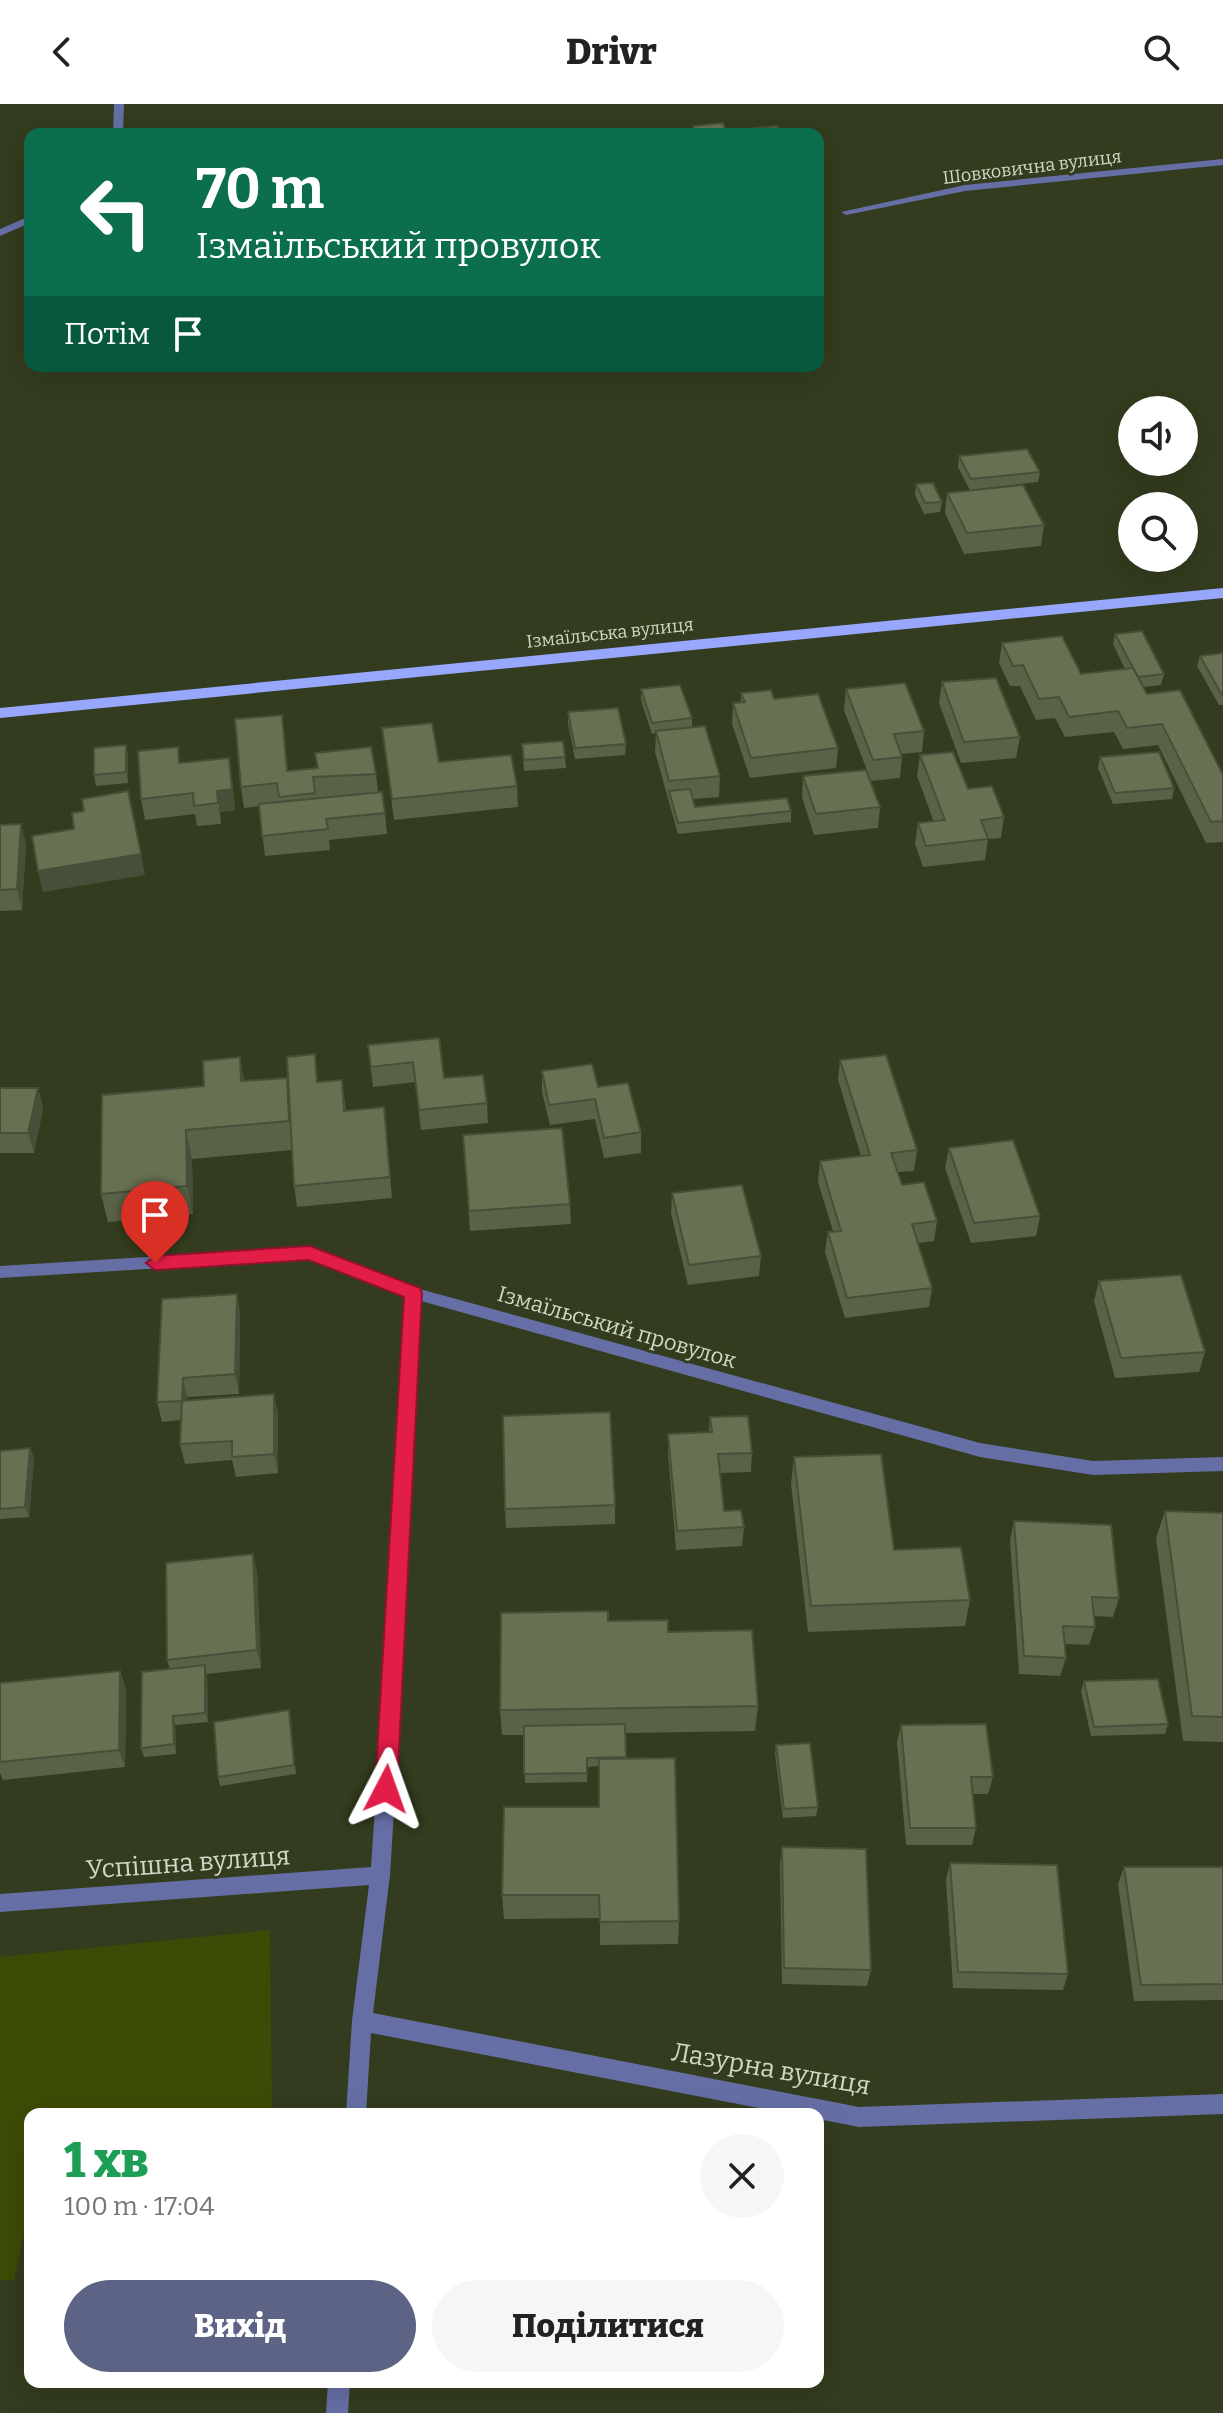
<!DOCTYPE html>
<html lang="uk">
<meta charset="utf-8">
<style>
:root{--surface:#fff;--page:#f6f6f6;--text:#222;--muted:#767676;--accent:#5c6384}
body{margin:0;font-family:Bitter,serif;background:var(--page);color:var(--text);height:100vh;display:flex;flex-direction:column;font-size:30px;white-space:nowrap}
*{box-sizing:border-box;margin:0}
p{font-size:26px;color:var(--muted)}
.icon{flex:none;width:44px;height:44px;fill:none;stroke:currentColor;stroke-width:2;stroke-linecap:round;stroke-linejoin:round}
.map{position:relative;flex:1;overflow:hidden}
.panel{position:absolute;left:24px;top:2004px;width:800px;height:280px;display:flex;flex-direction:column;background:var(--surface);border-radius:16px;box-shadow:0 8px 32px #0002}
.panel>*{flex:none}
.hud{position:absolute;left:24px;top:24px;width:800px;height:244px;border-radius:16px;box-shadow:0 8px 32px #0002;background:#0b6e4f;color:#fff;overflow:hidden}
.controls{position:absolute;left:1118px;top:292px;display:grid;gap:16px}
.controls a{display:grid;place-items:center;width:80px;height:80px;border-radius:50%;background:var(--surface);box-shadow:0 8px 32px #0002;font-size:40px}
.pin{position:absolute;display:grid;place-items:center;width:68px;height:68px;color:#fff;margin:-82px -34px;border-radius:50% 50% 50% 0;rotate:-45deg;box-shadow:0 0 8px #0007}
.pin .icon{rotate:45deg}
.me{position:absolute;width:88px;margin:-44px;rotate:4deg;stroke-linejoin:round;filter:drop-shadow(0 0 6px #0008)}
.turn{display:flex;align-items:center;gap:28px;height:168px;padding:0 40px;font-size:36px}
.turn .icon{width:104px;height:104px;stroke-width:2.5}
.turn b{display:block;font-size:56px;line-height:68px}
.then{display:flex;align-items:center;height:76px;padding:0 40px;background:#0003;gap:16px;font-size:30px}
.round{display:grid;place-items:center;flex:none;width:84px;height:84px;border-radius:42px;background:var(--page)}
.summary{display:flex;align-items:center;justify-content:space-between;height:136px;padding:0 40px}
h1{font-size:48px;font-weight:800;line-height:60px;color:#1e9e55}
.action{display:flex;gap:16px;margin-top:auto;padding:16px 40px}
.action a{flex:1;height:92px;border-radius:48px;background:var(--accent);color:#fff;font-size:32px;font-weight:800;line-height:92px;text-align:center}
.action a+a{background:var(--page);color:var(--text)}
header{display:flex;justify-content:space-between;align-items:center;height:104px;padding:0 40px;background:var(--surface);font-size:36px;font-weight:800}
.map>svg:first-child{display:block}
.green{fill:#3c4c06}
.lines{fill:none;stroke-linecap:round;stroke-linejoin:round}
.street{fill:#666fa5;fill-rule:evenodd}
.primary{fill:#98a7fe;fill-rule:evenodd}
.wall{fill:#596147}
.shaded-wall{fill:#484f39}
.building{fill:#677152;stroke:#484f39;stroke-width:2}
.route{fill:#e11d48;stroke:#92132f;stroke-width:2}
.labels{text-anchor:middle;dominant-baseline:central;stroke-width:6;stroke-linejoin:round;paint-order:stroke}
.far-street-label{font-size:18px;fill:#d0d6c5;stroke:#333c1e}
.street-label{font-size:22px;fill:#d0d6c5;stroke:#333c1e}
.near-street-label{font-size:26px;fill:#d0d6c5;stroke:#333c1e}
</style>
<header><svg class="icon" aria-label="back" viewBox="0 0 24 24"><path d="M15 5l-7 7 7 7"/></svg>Drivr<svg class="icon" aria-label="search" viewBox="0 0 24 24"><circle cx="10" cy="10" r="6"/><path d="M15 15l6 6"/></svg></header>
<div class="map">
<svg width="1223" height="2309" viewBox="0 0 1223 2309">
<rect width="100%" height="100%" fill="#333c1e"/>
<path class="green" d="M270,1826L272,2010H30V2099L14,2176H0V1853Z"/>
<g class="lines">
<g class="street">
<path d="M114,0H124L123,30H113Z"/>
<path d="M1223,55V61L965,87L846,111L841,108L965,81Z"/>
<path d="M30,112V119L0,132V125Z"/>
<path d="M310,1143L416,1184L980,1339L1093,1357L1223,1353V1367L1093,1371L980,1353L421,1197L406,1512L390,1771L373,1909L859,2003L1223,1990V2010L859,2023L818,2015V2010H790L371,1929L366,2010H346L352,1917L369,1781L0,1808V1790L371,1763L388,1512L405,1192L309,1155L0,1174V1162Z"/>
<path d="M328,2278H350L348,2309H326Z"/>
</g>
<path class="primary" d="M1223,484V494L0,614V604Z"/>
</g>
<g class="wall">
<path d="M693,22L726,27V30H693Z"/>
<path d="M959,352L1040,368L1038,378L970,386L958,363Z"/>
<path d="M916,380L942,398L940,408L924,410L915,391Z"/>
<path d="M947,389L1044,421L1041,442L964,450L945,409Z"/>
<path d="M1115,530L1164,570L1161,581L1143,583L1147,590L1223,671V738L1206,739L1158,641L1123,645L1114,628L1065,633L1055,614L1036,616L1020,582H1010L999,559L1002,539L1081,570L1125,565L1113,540Z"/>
<path d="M1223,549V601H1219L1197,562L1200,552Z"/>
<path d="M942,578L1020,633L1016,654L961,659L939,599Z"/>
<path d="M641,585L692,614V624L720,672L719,693L693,695L695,703L791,707V718L678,730L655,648L656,629L652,630L641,596Z"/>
<path d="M846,585L924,627L922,648L901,650L902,653L900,674L871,677L844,606Z"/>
<path d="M741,589L774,595L838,644L836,664L750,674L732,620L733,599H741Z"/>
<path d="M568,608L626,640L625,651L575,655L568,619Z"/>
<path d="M282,611L288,667L376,670L378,688L385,709L387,730L329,736L330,746L265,752L259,702L244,704L241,683Z"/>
<path d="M382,624L439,658L517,682L518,703L394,716Z"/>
<path d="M522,640L565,653L566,664L524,667Z"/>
<path d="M920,651L1004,713L1001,734L988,735L985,756L923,763L915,740L918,719L934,718L917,672Z"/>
<path d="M128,652V679L96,682L94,671Z"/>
<path d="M1100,653L1174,684L1172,695L1113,700L1098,664Z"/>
<path d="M181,659L232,675L235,706L220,708L221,720L197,722L195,710L145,716L141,695Z"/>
<path d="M803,672L880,703L878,724L814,731L802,693Z"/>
<path d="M0,721L26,740L22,806L0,807Z"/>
<path d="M439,934L444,974L487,999L488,1019L421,1026L415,978L373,983L368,941Z"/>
<path d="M240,953L244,977L318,978L342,976L346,1007L384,1003L392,1094L297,1103L294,1082L292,1046L192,1055L193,1110L108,1118L101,1090L204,982Z"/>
<path d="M840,956L917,1046L914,1067L898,1068L902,1081L937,1117L934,1137L918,1139L932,1184L929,1203L845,1214L825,1148L828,1128L833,1127L818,1078L820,1057L861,1052L838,976Z"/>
<path d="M542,967L598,983L641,1028V1049L604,1054L595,1015L550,1021L542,988Z"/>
<path d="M0,984H38L43,1004L34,1049H0Z"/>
<path d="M463,1031L570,1100L571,1120L470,1127Z"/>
<path d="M949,1044L1040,1112L1036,1132L971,1139L945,1064Z"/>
<path d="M672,1089L761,1152L759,1172L688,1181L671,1109Z"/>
<path d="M1099,1177L1205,1248L1199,1268L1115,1274L1094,1197Z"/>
<path d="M237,1190L240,1210L239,1290L187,1293V1296L278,1309V1369L236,1373L232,1356L185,1360L180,1340L181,1316L162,1318L157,1298Z"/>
<path d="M710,1313L752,1349L751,1368L720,1369L724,1407L744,1423L742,1442L676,1446L668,1349V1330L709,1328Z"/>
<path d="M30,1344L34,1354L29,1413L0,1415V1347Z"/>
<path d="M794,1353L894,1446L970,1496L965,1522L808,1528L791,1380Z"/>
<path d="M615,1401V1420L506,1424L505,1405Z"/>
<path d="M1165,1407L1223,1409V1638L1183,1637L1156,1434Z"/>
<path d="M1014,1417L1119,1494L1113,1513L1094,1512L1095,1523L1089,1541L1065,1540L1066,1554L1060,1572L1019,1570L1010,1436Z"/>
<path d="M253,1450L257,1469L261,1564L207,1570L208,1618L175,1621L176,1650L144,1653L141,1644L170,1565L167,1556Z"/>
<path d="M608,1517L668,1528L758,1602L755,1627L626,1629V1654L679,1817L678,1840L600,1841V1814L504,1815L502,1791L599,1703V1662L587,1663V1678L525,1679L524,1631H502L500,1606Z"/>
<path d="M120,1567L126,1585L125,1663L3,1676L0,1669V1586Z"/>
<path d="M1084,1577L1168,1620L1165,1630L1091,1632L1081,1587Z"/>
<path d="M289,1606L296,1670L220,1682L218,1673Z"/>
<path d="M901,1621L993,1673L988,1690H973L976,1724L972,1741H906L897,1638Z"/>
<path d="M776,1641L818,1703L816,1712L783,1714L775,1650Z"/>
<path d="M782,1743L871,1866L867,1882L782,1880L780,1760Z"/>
<path d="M950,1759L1068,1870L1063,1886L953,1884L946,1776Z"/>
<path d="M1124,1763H1223V1896L1134,1897L1118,1780Z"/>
</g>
<g class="shaded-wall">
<path d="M126,641L128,652V679L126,668Z"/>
<path d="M229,654L235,706L220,708L221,720L217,687Z"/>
<path d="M21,720L26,740L22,806L17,785Z"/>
<path d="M141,750L145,771L43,788L38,767Z"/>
<path d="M240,953L245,982L241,977Z"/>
<path d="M38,984L43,1004L34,1049L28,1029Z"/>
<path d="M186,1026L192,1055L193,1110L187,1082Z"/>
<path d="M237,1190L240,1210L239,1290L235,1270Z"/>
<path d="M183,1274L187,1293L186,1316L182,1297Z"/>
<path d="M274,1290L278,1309V1369L274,1350Z"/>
<path d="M30,1344L34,1354L29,1413L25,1403Z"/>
<path d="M253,1450L257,1469L261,1564L257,1546Z"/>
<path d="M205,1561L207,1570L208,1618L205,1609Z"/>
<path d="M120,1567L126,1585L125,1663L119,1646Z"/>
<path d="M289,1606L291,1615L296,1670L294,1661Z"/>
<path d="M173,1612L175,1621L176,1650L174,1640Z"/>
</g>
<g class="building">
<path d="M723,19L726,27L715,28L716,30H696L693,22Z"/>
<path d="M777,22L781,30H749L747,25Z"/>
<path d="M1027,345L1040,368L971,375L959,352Z"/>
<path d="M933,379L942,398L925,399L916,380Z"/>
<path d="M1023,381L1044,421L967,429L947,389Z"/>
<path d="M1142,527L1164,570L1138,573L1115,530Z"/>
<path d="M1062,532L1081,570L1133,564L1147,590L1180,586L1223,671V717L1211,718L1162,620L1127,624L1118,607L1069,613L1059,593L1039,595L1023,561L1013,562L1002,539Z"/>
<path d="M1223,549V591H1222L1200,552Z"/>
<path d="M996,574L1020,633L964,638L942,578Z"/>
<path d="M905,579L924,627L894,630L902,653L873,656L846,585Z"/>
<path d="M680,581L692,614L652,619L641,585Z"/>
<path d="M771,586L774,595L818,590L838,644L751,654L733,599L745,598L741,589Z"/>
<path d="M618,604L626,640L575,644L568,608Z"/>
<path d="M282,611L287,667L318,664L315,649L371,643L376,670L313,673L315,689L279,693L277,679L241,683L235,615Z"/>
<path d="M432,619L439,658L511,651L517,682L392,695L382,624Z"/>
<path d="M705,622L720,672L669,677L656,627Z"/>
<path d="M563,637L565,653L524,656L522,640Z"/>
<path d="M126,641V668L94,671V644Z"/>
<path d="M178,643L179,659L229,654L232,685L217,687L218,699L194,702L193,689L141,695L138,647Z"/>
<path d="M953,648L968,685L992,682L1004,713L981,716L988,735L926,742L918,719L945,716L920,651Z"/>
<path d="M1159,648L1174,684L1115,689L1100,653Z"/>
<path d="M866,666L880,703L816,710L803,672Z"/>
<path d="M690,685L695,703L787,694L791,707L678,719L669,687Z"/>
<path d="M128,687L141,750L38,767L32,732L74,725L72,709L84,707L82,695Z"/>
<path d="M382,688L385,709L326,715L328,725L262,732L259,700Z"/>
<path d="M21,720L17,785L0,786V721Z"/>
<path d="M439,934L444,974L483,971L487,999L419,1006L413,958L371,963L368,941Z"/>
<path d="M315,950L317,978L342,976L344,1007L384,1003L390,1073L294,1082L287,953Z"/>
<path d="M886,951L917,1046L891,1049L902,1081L924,1078L937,1117L912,1120L932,1184L847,1194L828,1128L841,1127L820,1057L870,1051L840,956Z"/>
<path d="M240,953L241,977L287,974L289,1017L186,1026L187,1082L101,1090L102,991L204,982L203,957Z"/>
<path d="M592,960L598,983L628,979L641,1028L604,1034L595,995L549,1001L542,967Z"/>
<path d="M0,984H38L28,1029H0Z"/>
<path d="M562,1024L570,1100L469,1107L463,1031Z"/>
<path d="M1013,1036L1040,1112L974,1119L949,1044Z"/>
<path d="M742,1081L761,1152L689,1161L672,1089Z"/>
<path d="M1181,1171L1205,1248L1121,1254L1099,1177Z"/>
<path d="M237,1190L235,1270L183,1274L182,1297L274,1290V1350L232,1353V1337L180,1340L182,1297L157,1298L162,1195Z"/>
<path d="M610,1308L615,1401L505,1405L503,1312Z"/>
<path d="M748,1312L752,1349L718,1350L724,1407L741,1406L744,1423L677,1427L668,1330L712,1328L710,1313Z"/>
<path d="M30,1344L25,1403L0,1405V1347Z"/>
<path d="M881,1350L894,1446L961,1443L970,1496L811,1502L794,1353Z"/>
<path d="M1165,1407L1223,1409V1613L1192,1612Z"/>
<path d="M1014,1417L1111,1421L1119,1494L1092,1493L1095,1523L1063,1522L1066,1554L1024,1552Z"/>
<path d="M253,1450L257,1546L167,1556L166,1459Z"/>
<path d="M608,1507V1517L668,1516V1528L752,1526L758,1602L500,1606L501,1509Z"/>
<path d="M205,1561V1609L173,1612L174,1640L141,1644L142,1568Z"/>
<path d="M120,1567L119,1646L0,1658V1579Z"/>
<path d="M1158,1575L1168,1620L1094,1623L1084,1577Z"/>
<path d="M289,1606L294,1661L218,1673L214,1618Z"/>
<path d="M625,1620L626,1653L587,1654V1669L524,1670V1622Z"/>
<path d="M986,1620L993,1673H971L976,1724H910L901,1621Z"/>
<path d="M810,1639L818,1703L784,1705L776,1641Z"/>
<path d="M675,1654L679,1817L600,1818L599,1791H502L504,1703H599V1655Z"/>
<path d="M782,1743L866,1745L871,1866L784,1864Z"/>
<path d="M950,1759L1057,1761L1068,1870L958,1868Z"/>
<path d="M1124,1763H1223V1880L1141,1881Z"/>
</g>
<path class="route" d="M310,1142L420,1184L422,1189L397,1685L394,1692L386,1694L378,1692L375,1685L404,1193L309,1156L155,1166L146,1159L155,1152Z"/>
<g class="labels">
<g class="far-street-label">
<text transform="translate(1032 63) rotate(-7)">Шовковична вулиця</text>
<text transform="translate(610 529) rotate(-6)">Ізмаїльська вулиця</text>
</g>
<g class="street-label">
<text transform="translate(617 1223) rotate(16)">Ізмаїльський провулок</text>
</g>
<g class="near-street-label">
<text transform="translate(188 1759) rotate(-4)">Успішна вулиця</text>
<text transform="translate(771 1965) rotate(10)">Лазурна вулиця</text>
</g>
</g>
</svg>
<div class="controls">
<a><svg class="icon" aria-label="sound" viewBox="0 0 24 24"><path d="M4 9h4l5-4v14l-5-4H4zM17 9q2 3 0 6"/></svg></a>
<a><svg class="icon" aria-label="search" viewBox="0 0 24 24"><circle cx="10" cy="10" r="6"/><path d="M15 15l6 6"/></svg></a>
</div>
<div class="pin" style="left:155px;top:1159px;background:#d93025"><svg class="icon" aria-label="arrive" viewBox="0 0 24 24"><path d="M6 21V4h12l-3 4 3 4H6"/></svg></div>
<svg class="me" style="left:386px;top:1685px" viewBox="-20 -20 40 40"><path d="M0-17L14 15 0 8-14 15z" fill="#e11d48" stroke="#fff" stroke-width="4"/></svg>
<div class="hud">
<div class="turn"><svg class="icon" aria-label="left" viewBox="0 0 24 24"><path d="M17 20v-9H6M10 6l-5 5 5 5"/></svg><div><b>70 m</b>Ізмаїльський провулок</div></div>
<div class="then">Потім<svg class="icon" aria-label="arrive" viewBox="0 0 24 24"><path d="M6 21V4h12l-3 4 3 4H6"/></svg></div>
</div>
<section class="panel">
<div class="summary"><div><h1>1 хв</h1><p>100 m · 17:04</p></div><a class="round"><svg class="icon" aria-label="close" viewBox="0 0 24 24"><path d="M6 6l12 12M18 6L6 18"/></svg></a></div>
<div class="action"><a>Вихід</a><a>Поділитися</a></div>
</section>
</div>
